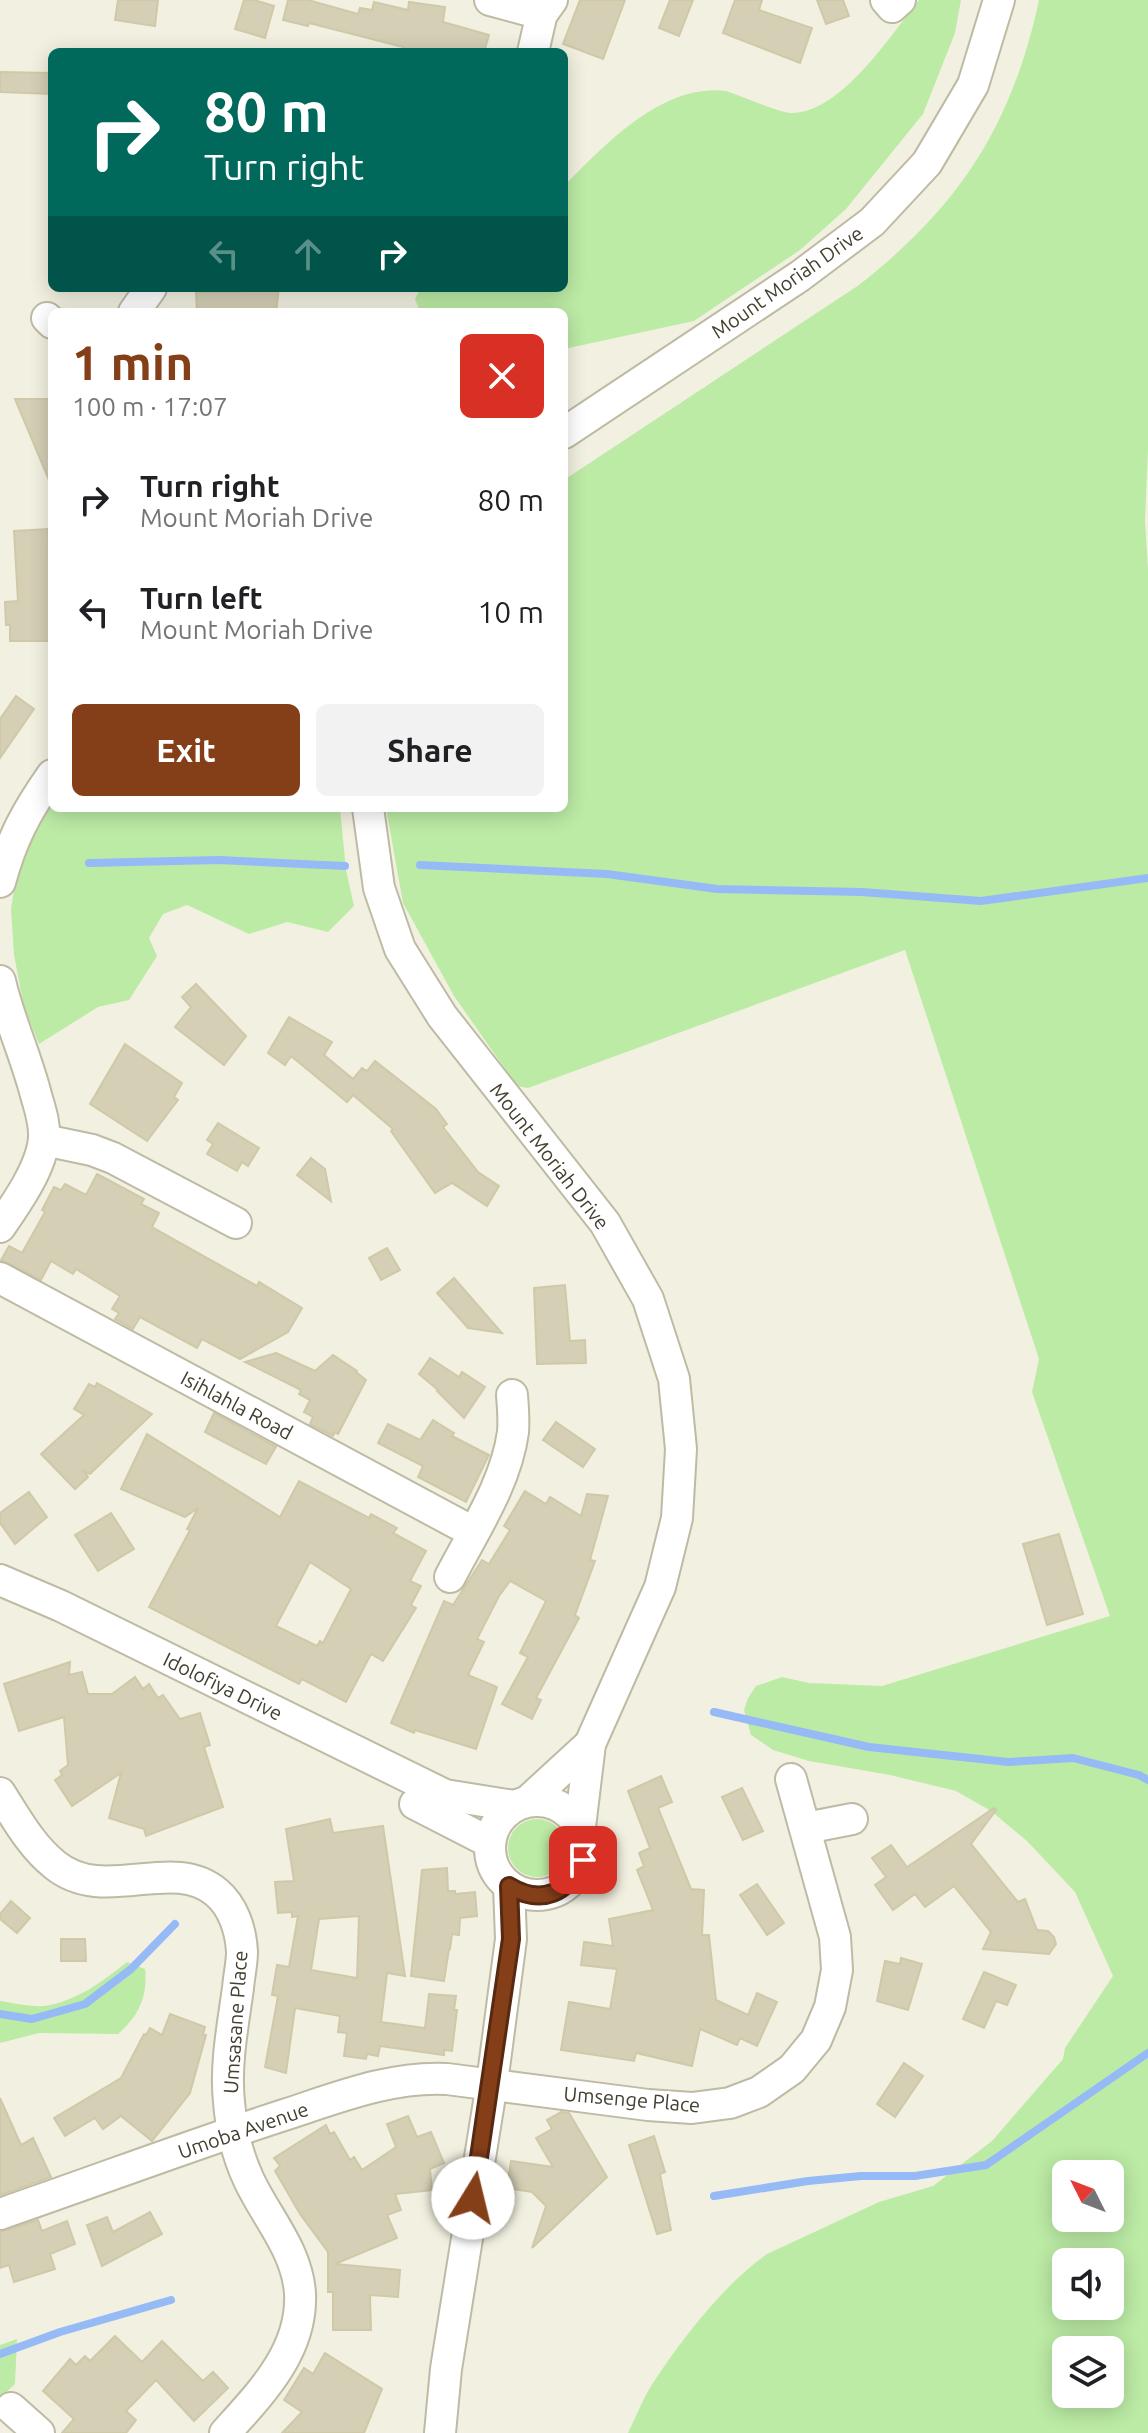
<!DOCTYPE html>
<meta charset="utf-8">
<style>
:root{--surface:#fff;--page:#f2f2f2;--text:#202124;--muted:#757577;--accent:#843f19}
body{margin:0;font-family:Ubuntu,sans-serif;background:var(--page);color:var(--text);height:100vh;display:flex;flex-direction:column;font-size:30px;white-space:nowrap}
*{box-sizing:border-box;margin:0}
p{font-size:26px;color:var(--muted)}
.icon{flex:none;width:44px;height:44px;fill:none;stroke:currentColor;stroke-width:2;stroke-linecap:round;stroke-linejoin:round}
.map{position:relative;flex:1;overflow:hidden}
.panel{position:absolute;left:48px;top:308px;width:520px;height:504px;display:flex;flex-direction:column;background:var(--surface);border-radius:12px;box-shadow:0 4px 20px #0003}
.panel>*{flex:none}
.guide{position:absolute;left:48px;top:48px;width:520px;height:244px;border-radius:12px;box-shadow:0 4px 20px #0003;background:#00695c;color:#fff;overflow:hidden}
.needle{width:52px;rotate:312deg}
.controls{position:absolute;left:1052px;top:2160px;display:grid;gap:16px}
.controls a{display:grid;place-items:center;width:72px;height:72px;border-radius:12px;background:var(--surface);box-shadow:0 4px 20px #0003;font-size:40px}
.pin{position:absolute;display:grid;place-items:center;width:68px;height:68px;color:#fff;margin:-34px;border-radius:16px;box-shadow:0 4px 12px #0006}
.me{position:absolute;width:88px;margin:-44px;rotate:9deg;stroke-linejoin:round;filter:drop-shadow(0 0 6px #0008)}
.turn{display:flex;align-items:center;gap:28px;height:168px;padding:0 24px;font-size:36px}
.turn .icon{width:104px;height:104px;stroke-width:2.5}
.turn b{display:block;font-size:56px;line-height:68px}
.lanes{display:flex;align-items:center;height:76px;padding:0 24px;background:#0003;justify-content:center;gap:40px;direction:ltr}
.lanes .off{opacity:.35}
.round{display:grid;place-items:center;flex:none;width:84px;height:84px;border-radius:12px;background:var(--page)}
.summary{display:flex;align-items:center;justify-content:space-between;height:136px;padding:0 24px}
h1{font-size:48px;font-weight:700;line-height:60px;color:var(--accent)}
.primary-button{display:flex;gap:16px;margin-top:auto;padding:16px 24px}
.primary-button a{flex:1;height:92px;border-radius:12px;background:var(--accent);color:#fff;font-size:32px;font-weight:700;line-height:92px;text-align:center}
.primary-button a+a{background:var(--page);color:var(--text)}
ul{padding:0;list-style:none}
li{display:flex;align-items:center;gap:24px;height:112px;padding:0 24px}
li div{flex:1}
li b{display:block;font-size:30px}
li em{font-style:normal}
.map>svg:first-child{display:block}
.green{fill:#bceba5;fill-rule:evenodd}
.lines{fill:none;stroke-linecap:round;stroke-linejoin:round}
.stream{stroke:#96baf6;stroke-width:8}
.building{fill:#d4cfb5;stroke:#d0c9a8;stroke-width:2;fill-rule:evenodd}
.minor-casing{stroke:#bebaa3;stroke-width:34}
.minor{stroke:#fff;stroke-width:30}
.route-casing{stroke:#562910;stroke-width:20}
.route{stroke:#843f19;stroke-width:14}
.labels{text-anchor:middle;dominant-baseline:central;stroke-width:6;stroke-linejoin:round;paint-order:stroke}
.street-label{font-size:20px;fill:#444031;stroke:#fff}
</style>
<div class="map">
<svg width="1148" height="2433" viewBox="0 0 1148 2433">
<rect width="100%" height="100%" fill="#f2f1e1"/>
<g class="green">
<path d="M919,0H961L955,33L923,114L846,209L800,250L694,321L564,349V312H420L415,299L421,288H564V186C605,145 662,83 726,91C739,95 780,113 791,113C840,114 891,35 919,0Z"/>
<path d="M1039,0H1148V449L1145,521L1148,569V2433H628C636,2417 643,2398 653,2383C681,2340 724,2284 767,2254L879,2202L933,2186L992,2141L1063,2059L1065,2048L1113,1976L1075,1892L1027,1841L991,1811L956,1791L890,1775L809,1761L773,1750L751,1735L744,1710L748,1698L756,1686L782,1677L809,1683L882,1686L1110,1616L1032,1392L1039,1359L905,950L528,1088L517,1086L454,996L403,903L386,808H564V480L859,285C960,206 1012,125 1039,0ZM1066,2174H1110V2218H1066ZM1066,2262H1110V2306H1066ZM1066,2350H1110V2394H1066Z"/>
<path d="M52,805V808H340L346,870L354,906L328,932L287,922L249,934L187,905L163,914L149,938L157,956L129,1000L98,1007L39,1044L24,1007L14,955L11,909L21,847Z"/>
<circle cx="537" cy="1848" r="29"/>
<path d="M127,1962L145,1969C148,1996 139,2016 118,2034L39,2033L0,2043V2001C14,2003 30,2007 44,2006C76,2002 103,1981 127,1962Z"/>
<path d="M17,2339L15,2384L0,2398V2345Z"/>
</g>
<g class="lines">
<g class="stream">
<path d="M89,863L219,860L345,866"/>
<path d="M420,865L607,874L717,889L862,892L981,901L1148,878"/>
<path d="M714,1712L869,1747L1008,1762L1073,1758L1139,1775L1148,1780"/>
<path d="M0,2014L32,2019L85,2004L131,1969L175,1924"/>
<path d="M714,2196L808,2181L861,2176H915L986,2165L1148,2053"/>
<path d="M0,2354L60,2332L171,2300"/>
</g>
</g>
<g class="building">
<path d="M118,0H158L155,26L115,20Z"/>
<path d="M244,0H254L274,6L265,38L235,29Z"/>
<path d="M288,0H308L358,14L360,8L372,10L374,2L408,10L409,2L445,7L443,22L489,35L484,52H422L403,49V47L309,23L308,26L283,20Z"/>
<path d="M580,0H625L603,59L563,44Z"/>
<path d="M670,0H693L679,36L659,28Z"/>
<path d="M735,0H762L759,10L812,28L800,63L723,33Z"/>
<path d="M817,0H843L849,16L826,24Z"/>
<path d="M0,72L52,73V94L0,92Z"/>
<path d="M241,288H279L276,312H197L196,292H240Z"/>
<path d="M15,399H52V487Z"/>
<path d="M48,529L52,641H10V625H6L5,602L18,601L14,531Z"/>
<path d="M16,696L34,709L0,758V719Z"/>
<path d="M196,984L246,1036L224,1065L175,1027L191,1007L182,997Z"/>
<path d="M289,1017L332,1042L324,1055L353,1079L362,1068L367,1071L375,1061L436,1109L447,1124L443,1127L478,1172L499,1186L487,1206L452,1183L435,1193L391,1131L393,1129L353,1095L347,1102L291,1056L285,1065L268,1053Z"/>
<path d="M125,1044L182,1083L174,1097L178,1100L147,1141L90,1104Z"/>
<path d="M218,1123L259,1148L248,1166L242,1162L237,1171L207,1154L213,1144L207,1140Z"/>
<path d="M311,1158L325,1169L331,1201L297,1175Z"/>
<path d="M97,1174L144,1199L141,1204L159,1213L152,1227L257,1286L259,1282L302,1308L288,1332L240,1359L202,1339L197,1348L140,1317L133,1329L115,1319L119,1313L112,1309L120,1296L76,1269L73,1274L51,1261L41,1280L1,1260L9,1246L22,1253L45,1212L42,1210L54,1187L61,1190L65,1184L86,1195Z"/>
<path d="M387,1248L400,1270L381,1280L369,1258Z"/>
<path d="M454,1278L502,1333L468,1328L437,1293Z"/>
<path d="M565,1285L570,1341L585,1340L586,1363L537,1364L534,1288Z"/>
<path d="M276,1353L315,1371L333,1355L357,1371L356,1372L366,1380L338,1434L335,1432L333,1436L310,1424L313,1417L304,1412L310,1400L299,1394L301,1390L245,1362Z"/>
<path d="M430,1358L459,1377L462,1372L485,1387L464,1418L437,1391L438,1390L419,1374Z"/>
<path d="M97,1383L152,1414L90,1474L84,1471L88,1477L75,1489L41,1454L84,1415L74,1409L89,1384L95,1387Z"/>
<path d="M214,1413L276,1447L266,1464L205,1432Z"/>
<path d="M433,1420L454,1433L452,1436L489,1455L466,1502L418,1477L423,1466L378,1443L388,1424L420,1440Z"/>
<path d="M556,1422L595,1449L583,1467L543,1440Z"/>
<path d="M147,1434L280,1517L299,1481L369,1518L371,1514L397,1528L393,1533L426,1551L410,1581L421,1586L411,1605L416,1608L383,1661L371,1654L346,1702L302,1679L299,1684L149,1607L190,1530L187,1529L198,1508L185,1517L121,1489ZM310,1562L351,1589L323,1643L320,1641L317,1646L276,1626Z"/>
<path d="M525,1491L546,1504L550,1497L581,1516L587,1494L608,1496L590,1560L595,1561L575,1615L579,1618L536,1698L541,1700L532,1719L502,1704L528,1657L520,1653L546,1601L510,1581L499,1596L477,1639L484,1642L468,1675L497,1687L476,1749L415,1730L414,1733L391,1723L444,1601L453,1605L482,1560L489,1564L510,1530L504,1526Z"/>
<path d="M29,1492L47,1517L15,1544L0,1523V1513Z"/>
<path d="M111,1513L134,1549L98,1571L75,1535Z"/>
<path d="M1059,1534L1083,1614L1047,1625L1023,1544Z"/>
<path d="M70,1662L69,1675L82,1672L88,1694H112L135,1677L143,1689L149,1684L158,1698L163,1695L180,1719L200,1713L210,1745L204,1747L223,1807L146,1836L144,1829L109,1818L121,1773L72,1806L55,1780L62,1775L60,1771L68,1765L64,1717L19,1731L4,1684Z"/>
<path d="M661,1776L672,1802L658,1808L691,1889L704,1890L702,1935H709L716,2000L748,2015L757,1993L777,2002L757,2046L740,2038L737,2045L700,2029L692,2066L636,2053L634,2061L561,2050L569,2002L610,2009L617,1969L581,1965L584,1942L613,1946L609,1919L653,1910L637,1870L644,1866L639,1853L650,1848L628,1791Z"/>
<path d="M742,1788L763,1831L743,1840L722,1797Z"/>
<path d="M994,1808L996,1810L971,1844L1018,1902L1025,1899L1037,1930L1048,1931L1054,1937L1056,1944L1049,1954L983,1949L991,1932L954,1886L925,1907L915,1894L893,1910L875,1885L886,1877L872,1858L891,1845L907,1867Z"/>
<path d="M330,1819L333,1833L383,1826L405,1976L387,1973L381,2022L425,2028L429,1994L456,1996L454,2010H457L452,2051L444,2050V2055L380,2046L378,2056L367,2054L366,2059L344,2056L347,2033L338,2032L340,2016L295,2008L286,2073L265,2067L278,1996L272,1995L277,1965L289,1967L298,1916L292,1917V1912L278,1913L275,1882L294,1881L286,1829ZM359,1916L357,1978L311,1970L319,1919Z"/>
<path d="M447,1868L448,1891H455V1894L475,1892L477,1916L460,1918L459,1935L452,1934L450,1949H449L444,1981L411,1976L422,1870Z"/>
<path d="M757,1884L784,1923L767,1935L740,1895Z"/>
<path d="M11,1901L30,1918L17,1933L0,1919V1914Z"/>
<path d="M61,1939H85L86,1961H61Z"/>
<path d="M901,1958L922,1964L908,2010L877,2001L885,1961L900,1964Z"/>
<path d="M984,1972L1016,1985L1007,2005L996,2001L984,2028L963,2019Z"/>
<path d="M170,2014L205,2027L203,2035H206L190,2093L152,2141L121,2116L103,2129L95,2118L65,2136L54,2118L121,2078L144,2034L146,2035L150,2028L162,2035Z"/>
<path d="M904,2063L923,2076L895,2117L877,2104Z"/>
<path d="M0,2098L21,2145L33,2138L51,2177L0,2195Z"/>
<path d="M561,2112L569,2113L607,2177L532,2248L546,2206L532,2192L507,2188L511,2161L553,2167L536,2138L552,2129L547,2120Z"/>
<path d="M408,2116L417,2137L431,2132L444,2163L430,2169L432,2190L395,2194L401,2210L387,2215L397,2238L335,2264L400,2270L398,2297L370,2295L371,2330H333V2292H328V2252L300,2214L275,2171L280,2166L274,2158L326,2125L330,2134L334,2132L350,2160L354,2157L362,2170L396,2147L387,2124Z"/>
<path d="M654,2136L665,2172L660,2174L671,2230L657,2234L629,2145Z"/>
<path d="M150,2212L162,2234L102,2266L87,2225L107,2217L113,2232Z"/>
<path d="M38,2220L42,2231L67,2221L75,2244L50,2254L55,2269L14,2282L9,2265L0,2268V2232Z"/>
<path d="M115,2336L142,2362L162,2341L203,2381L213,2372L228,2388L194,2421L156,2380L126,2411L136,2420L126,2433H62L74,2419L43,2391L70,2359L76,2365L85,2356L90,2361Z"/>
<path d="M325,2353L382,2389L364,2433H282L302,2412L284,2400L304,2368L313,2374Z"/>
</g>
<g class="lines">
<g class="minor-casing">
<g id="minor">
<path d="M490,0L542,14L552,0"/>
<path d="M886,0L892,7L900,0"/>
<path d="M533,52L545,0"/>
<path d="M134,312L151,288"/>
<path d="M47,318L52,323"/>
<path d="M564,433L800,276L872,222L927,163L973,85L999,0"/>
<path d="M368,808L379,888L400,949L442,1016L605,1223L648,1299L674,1379L681,1449L677,1518L660,1587L590,1744L580,1827"/>
<path d="M0,882C12,838 26,812 52,775"/>
<path d="M0,981C9,1020 26,1056 36,1095C40,1109 45,1123 44,1138C42,1167 16,1204 0,1227"/>
<path d="M44,1140L92,1150L113,1158L236,1223"/>
<path d="M0,1278L473,1532"/>
<path d="M450,1577C473,1532 506,1484 513,1432C514,1420 513,1407 512,1395"/>
<path d="M0,1580L61,1606L445,1795L514,1806"/>
<path d="M0,1793C16,1818 31,1846 55,1865C104,1905 172,1855 216,1892C233,1906 241,1930 242,1952C242,1963 239,1976 238,1988C233,2025 225,2064 229,2102C231,2128 237,2154 248,2178C265,2216 297,2249 300,2293C303,2351 261,2393 225,2433"/>
<path d="M445,1795L415,1804L489,1842"/>
<circle cx="537" cy="1848" r="47"/>
<path d="M528,1801L590,1744"/>
<path d="M806,1828L852,1819"/>
<path d="M0,2214C96,2181 191,2145 287,2114C339,2097 392,2076 447,2079L648,2105L692,2108L730,2103L759,2092L792,2069L816,2040L830,2007L837,1970L835,1937L791,1779"/>
<path d="M11,2408L39,2433"/>
<path d="M440,2433L446,2369L492,2083L511,1939L509,1886"/>
</g>
</g>
<use href="#minor" class="minor"/>
</g>
<g class="lines">
<g class="route-casing">
<path id="route" d="M473,2198L511,1939L509,1886C542,1906 568,1893 583,1860"/>
</g>
<use href="#route" class="route"/>
</g>
<g class="labels">
<g class="street-label">
<text transform="translate(787 282) rotate(-35)">Mount Moriah Drive</text>
<text transform="translate(550 1156) rotate(52)">Mount Moriah Drive</text>
<text transform="translate(237 1405) rotate(28)">Isihlahla Road</text>
<text transform="translate(223 1686) rotate(26)">Idolofiya Drive</text>
<text transform="translate(235 2022) rotate(-86)">Umsasane Place</text>
<text transform="translate(632 2099) rotate(5)">Umsenge Place</text>
<text transform="translate(243 2130) rotate(-19)">Umoba Avenue</text>
</g>
</g>
</svg>
<div class="controls">
<a><svg class="needle" viewBox="-14 -14 28 28"><path d="M0-13l5 13h-10z" fill="#e53935"/><path d="M0 13l5-13h-10z" fill="#757577"/></svg></a>
<a><svg class="icon" aria-label="sound" viewBox="0 0 24 24"><path d="M4 9h4l5-4v14l-5-4H4zM17 9q2 3 0 6"/></svg></a>
<a><svg class="icon" aria-label="layers" viewBox="0 0 24 24"><path d="M12 4l9 5-9 5-9-5zM3 14l9 5 9-5"/></svg></a>
</div>
<div class="pin" style="left:583px;top:1860px;background:#d93025"><svg class="icon" aria-label="arrive" viewBox="0 0 24 24"><path d="M6 21V4h12l-3 4 3 4H6"/></svg></div>
<svg class="me" style="left:473px;top:2198px" viewBox="-20 -20 40 40"><circle r="19" fill="#fff"/><path d="M0-13L10 11 0 6-10 11z" fill="#843f19"/></svg>
<div class="guide">
<div class="turn"><svg class="icon" aria-label="right" viewBox="0 0 24 24"><path d="M7 20v-9h11M14 6l5 5-5 5"/></svg><div><b>80 m</b>Turn right</div></div>
<div class="lanes"><svg class="icon off" aria-label="left" viewBox="0 0 24 24"><path d="M17 20v-9H6M10 6l-5 5 5 5"/></svg><svg class="icon off" aria-label="ahead" viewBox="0 0 24 24"><path d="M12 20V5M6 11l6-6 6 6"/></svg><svg class="icon" aria-label="right" viewBox="0 0 24 24"><path d="M7 20v-9h11M14 6l5 5-5 5"/></svg></div>
</div>
<section class="panel">
<div class="summary"><div><h1>1 min</h1><p>100 m · 17:07</p></div><a class="round" style="background:#d93025;color:#fff"><svg class="icon" aria-label="close" viewBox="0 0 24 24"><path d="M6 6l12 12M18 6L6 18"/></svg></a></div>
<ul>
<li><svg class="icon" aria-label="right" viewBox="0 0 24 24"><path d="M7 20v-9h11M14 6l5 5-5 5"/></svg><div><b>Turn right</b><p>Mount Moriah Drive</p></div><em>80 m</em></li>
<li><svg class="icon" aria-label="left" viewBox="0 0 24 24"><path d="M17 20v-9H6M10 6l-5 5 5 5"/></svg><div><b>Turn left</b><p>Mount Moriah Drive</p></div><em>10 m</em></li>
</ul>
<div class="primary-button"><a>Exit</a><a>Share</a></div>
</section>
</div>
